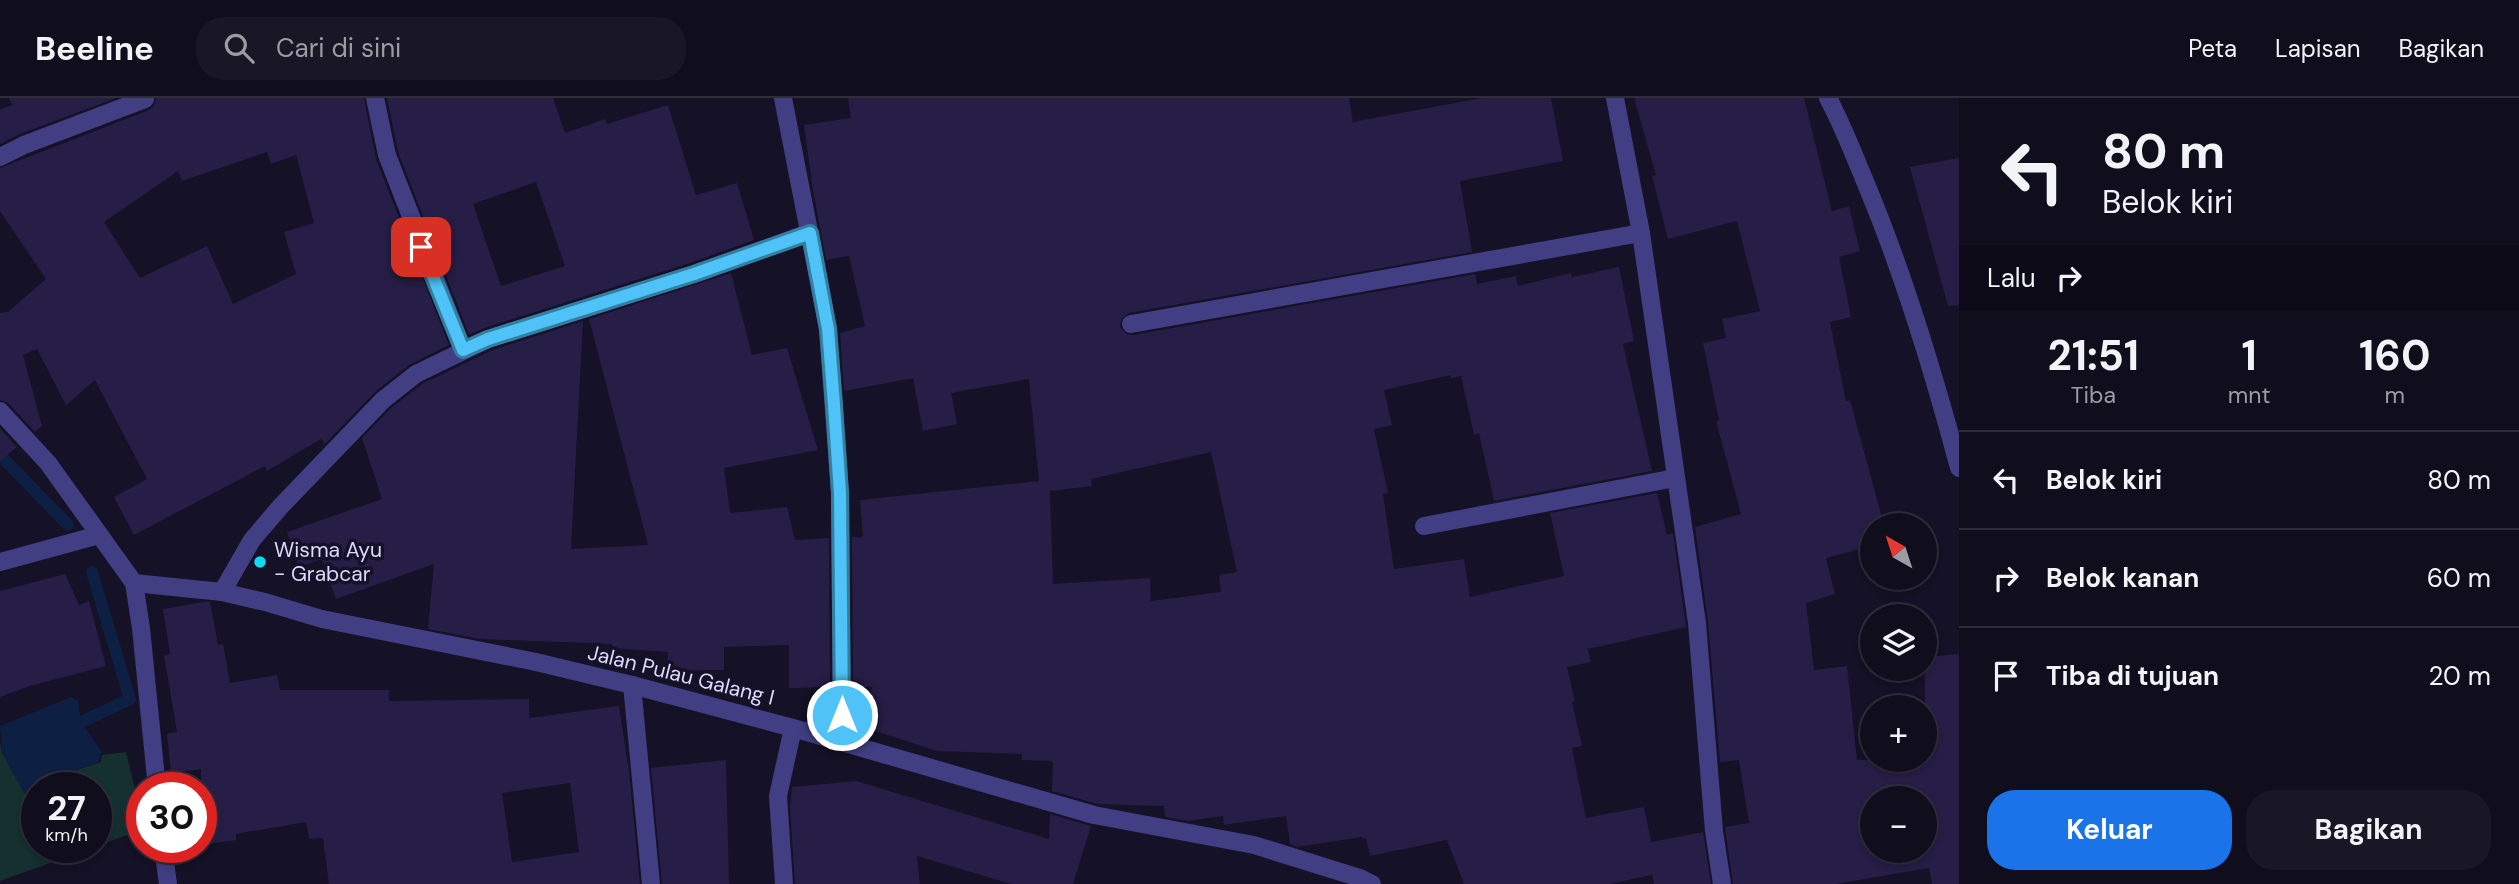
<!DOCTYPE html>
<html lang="id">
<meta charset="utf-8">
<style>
:root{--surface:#100d1c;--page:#191625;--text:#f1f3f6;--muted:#9c9ca3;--line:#302d3b;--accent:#1a73e8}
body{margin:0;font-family:"DM Sans",sans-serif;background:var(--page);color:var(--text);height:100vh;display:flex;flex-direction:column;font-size:26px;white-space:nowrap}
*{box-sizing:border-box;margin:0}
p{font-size:23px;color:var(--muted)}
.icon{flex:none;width:38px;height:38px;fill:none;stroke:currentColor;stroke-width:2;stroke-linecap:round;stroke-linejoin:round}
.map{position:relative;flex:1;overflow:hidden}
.side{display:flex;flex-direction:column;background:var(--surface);width:560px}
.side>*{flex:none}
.hud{background:#100d1c;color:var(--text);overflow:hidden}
.needle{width:46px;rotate:321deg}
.buttons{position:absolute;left:1860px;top:415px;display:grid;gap:14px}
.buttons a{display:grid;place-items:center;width:77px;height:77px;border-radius:50%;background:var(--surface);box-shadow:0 4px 10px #0003,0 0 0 2px var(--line);font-size:35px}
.speed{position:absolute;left:21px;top:674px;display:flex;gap:14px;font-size:35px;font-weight:700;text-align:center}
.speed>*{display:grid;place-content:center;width:91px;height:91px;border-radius:50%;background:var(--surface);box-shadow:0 4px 10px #0003,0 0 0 2px var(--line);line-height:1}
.speed small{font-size:18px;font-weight:400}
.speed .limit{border:10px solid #d22;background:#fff;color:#111}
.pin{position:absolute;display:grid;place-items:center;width:60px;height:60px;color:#fff;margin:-30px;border-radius:14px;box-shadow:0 4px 10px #0006}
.me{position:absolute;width:77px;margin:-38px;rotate:0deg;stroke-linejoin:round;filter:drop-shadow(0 0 5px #0008)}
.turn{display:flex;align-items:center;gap:24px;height:147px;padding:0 28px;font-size:32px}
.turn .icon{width:91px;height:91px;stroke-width:2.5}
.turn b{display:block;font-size:49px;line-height:60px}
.then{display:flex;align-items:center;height:66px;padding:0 28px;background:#0003;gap:14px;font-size:26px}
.eta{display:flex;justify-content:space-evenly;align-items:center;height:119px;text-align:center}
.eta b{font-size:42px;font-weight:700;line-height:49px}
.primary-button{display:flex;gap:14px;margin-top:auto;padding:14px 28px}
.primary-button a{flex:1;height:80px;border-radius:28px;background:var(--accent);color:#fff;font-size:28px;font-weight:700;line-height:80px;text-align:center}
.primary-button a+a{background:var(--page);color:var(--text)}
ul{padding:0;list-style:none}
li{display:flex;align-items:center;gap:21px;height:98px;padding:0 28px;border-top:2px solid var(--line)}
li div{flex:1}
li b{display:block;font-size:26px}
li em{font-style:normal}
header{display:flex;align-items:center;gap:42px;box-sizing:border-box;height:98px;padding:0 35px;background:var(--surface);border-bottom:2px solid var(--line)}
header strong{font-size:33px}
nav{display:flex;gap:38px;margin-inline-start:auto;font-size:24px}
.search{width:490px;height:63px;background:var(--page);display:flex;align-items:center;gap:18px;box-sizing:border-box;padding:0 24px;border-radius:28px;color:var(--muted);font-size:26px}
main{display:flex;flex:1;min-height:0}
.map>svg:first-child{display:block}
.green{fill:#14302f}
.water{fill:#0d2043}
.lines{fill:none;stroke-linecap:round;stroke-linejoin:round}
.stream{stroke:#0d2043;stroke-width:12}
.building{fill:#261e46;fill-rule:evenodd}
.minor{stroke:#413e83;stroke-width:18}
.route-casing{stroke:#337fa1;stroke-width:18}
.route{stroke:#4fc3f7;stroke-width:12}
.poi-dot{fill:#0edaf3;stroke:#151126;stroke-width:2.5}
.labels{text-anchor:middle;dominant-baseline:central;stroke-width:7;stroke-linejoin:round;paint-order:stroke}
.poi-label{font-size:21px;fill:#ddd8fd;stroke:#151126;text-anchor:start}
.street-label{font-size:21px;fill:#ddd8fd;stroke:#151126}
</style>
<header>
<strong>Beeline</strong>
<div class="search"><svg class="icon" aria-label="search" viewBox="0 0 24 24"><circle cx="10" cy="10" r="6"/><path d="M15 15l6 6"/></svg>Cari di sini</div>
<nav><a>Peta</a><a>Lapisan</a><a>Bagikan</a></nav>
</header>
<main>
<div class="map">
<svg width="1959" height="786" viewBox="0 0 1959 786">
<rect width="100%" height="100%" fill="#151126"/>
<g class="green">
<path d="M0,644L3,657L37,700V749H95L0,783Z"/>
<path d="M126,654L142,720V732L96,748V690H61L79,671L101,664L102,657Z"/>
</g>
<path class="water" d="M71,599L78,603L81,624L102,654L98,664L79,671L61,689L37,690V701L29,699L22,692L3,657L0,628Z"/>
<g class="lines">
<g class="stream">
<path d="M0,357L68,427"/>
<path d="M81,624L130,601L92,474"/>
</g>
</g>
<g class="building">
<path d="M9,0H116L20,36L0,46V12L12,7Z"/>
<path d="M156,0H364L376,61L449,247L409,267L376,293L325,346L321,341L267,373L265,368L134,437L114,399L147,381L95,282L66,307L37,251L23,257L42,328L35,334L8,305L0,302V215L8,214L46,181L0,113V70L149,12L154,8ZM267,54L271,66L296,57L314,125L284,134L296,176L233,206L207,148L140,180L104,124L178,73L182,83Z"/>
<path d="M387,0H553L565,35L605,21L607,26L668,7L696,97L737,85L754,142L690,165L484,230L469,237L398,54ZM536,84L565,168L501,188L473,106Z"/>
<path d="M848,0H1349L1353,24L1482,0H1551L1563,63L1460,83L1472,154L1129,215L1121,222L1120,229L1127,236L1133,237L1475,176L1477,186L1516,178L1518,188L1571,175L1572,179L1619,169L1634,243L1623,246L1652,373L1494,403L1479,335L1474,337L1461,278L1451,280V277L1384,292L1392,327L1374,331L1388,395L1383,396L1394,471L1464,461L1470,499L1564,478L1550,415L1657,395L1667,437L1673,435L1686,529L1588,551L1591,564L1567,569L1575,603L1572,604L1582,648L1572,650L1586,720L1644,709L1651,744L1703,734L1711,786H1654L1652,777L1609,786H1464L1447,742L1370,758L1366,740L1363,741L1362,739L1297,749L1290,746L1286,718L1224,727L1223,718L1188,723L1165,719L1164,708L1097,706L1052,693L1053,663L1022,662V656L937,653L859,628L872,589H853L852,439H863L860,402L1039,383L1029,281L951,295L957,326L923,333L913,280L844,293L840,235L865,228L849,158L826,162L813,92L804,27L851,20ZM1211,354L1237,474L1219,477L1221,494L1151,503L1150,480L1053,486L1050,393L1092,388L1091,381Z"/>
<path d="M1634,0H1804L1832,113L1849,108L1860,153L1839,159L1851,219L1830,224L1846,303L1850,302L1884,427H1872V448L1826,460L1835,496L1806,505L1814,572L1847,568L1857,662H1925V559L1959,556V786H1932L1929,770L1836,786H1733L1725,729L1749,725L1739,662L1720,664L1708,524L1695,429L1741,416L1716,323L1719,322L1703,245L1726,240L1722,221L1760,213L1737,123L1668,141L1652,78L1656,77ZM1872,700H1925V752H1872Z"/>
<path d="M1959,60V207L1948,208L1910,69Z"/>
<path d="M731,175L752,257L787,250L818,352L724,370L730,415L787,409L795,442L829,440L830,589L789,590V547L724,549V572L667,573L668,554L612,550V546L480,541L428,531L434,466L336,501L322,461L299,469L287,434L382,401L362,340L391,310L422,286L492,252L583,223L571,451L648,447L589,221Z"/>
<path d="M0,330L17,349L0,363Z"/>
<path d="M65,476L79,507L89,503L106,568L30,588L0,599V493Z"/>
<path d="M203,504H210L218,547L223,546L230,585L277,577L280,592H389V603L529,601V620L619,608L629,673L640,786H329L323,740L309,741L306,724L236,736V742L201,747V671L171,675L167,636L177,634L164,557L170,556L163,511ZM570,685L579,754L512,764L502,695Z"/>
<path d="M726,662L729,786H662L651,670Z"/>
<path d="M856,683L1049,741L1050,716L1091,728L1073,786H1011L917,758L920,786H795L790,709L792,689Z"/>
</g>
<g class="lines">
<g class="minor">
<path d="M375,0L387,57L463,252"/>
<path d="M783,0L828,231L840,395L842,644"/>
<path d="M1615,0L1641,135L1697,525L1714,733L1722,786"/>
<path d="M1828,0C1844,30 1856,62 1869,93C1906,183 1934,276 1959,370"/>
<path d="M0,59L24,47L145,1"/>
<path d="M1131,226L1641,135"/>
<path d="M0,313L48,365L134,485L141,530L157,690"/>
<path d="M1424,428L1675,380"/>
<path d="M0,464L99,437"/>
<path d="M134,485L222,494L265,504L322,521L536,564L632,587L793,630L1094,717L1254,747L1360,780L1372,786"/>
<path d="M222,494L252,442L281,408L383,302L416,276L488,241L694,176L809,135"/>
<path d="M632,587L651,786"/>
<path d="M163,749L168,786"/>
<path d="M784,786L778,698L793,630"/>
</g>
</g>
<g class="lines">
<g class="route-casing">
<path id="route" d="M421,149L463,252L488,241L694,176L810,135L828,231L834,307L840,395L842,617"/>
</g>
<use href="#route" class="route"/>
</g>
<circle class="poi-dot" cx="260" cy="464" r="7"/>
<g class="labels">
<g class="poi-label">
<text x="274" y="452">Wisma Ayu<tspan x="274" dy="24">- Grabcar</tspan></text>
</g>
<g class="street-label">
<text transform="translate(681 577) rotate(14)">Jalan Pulau Galang I</text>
</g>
</g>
</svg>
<div class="buttons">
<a><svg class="needle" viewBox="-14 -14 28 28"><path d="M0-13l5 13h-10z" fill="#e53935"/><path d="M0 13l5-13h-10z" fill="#9c9ca3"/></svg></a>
<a><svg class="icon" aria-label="layers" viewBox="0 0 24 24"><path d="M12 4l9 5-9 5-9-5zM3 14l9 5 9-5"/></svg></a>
<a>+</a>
<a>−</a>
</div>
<div class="speed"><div>27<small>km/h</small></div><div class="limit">30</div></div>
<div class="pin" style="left:421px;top:149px;background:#d93025"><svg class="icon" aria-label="arrive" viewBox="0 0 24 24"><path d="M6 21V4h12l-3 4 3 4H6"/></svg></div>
<svg class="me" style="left:842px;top:617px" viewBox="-20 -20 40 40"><circle r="17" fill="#4fc3f7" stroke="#fff" stroke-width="3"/><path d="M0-11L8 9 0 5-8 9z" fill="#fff"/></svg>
</div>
<section class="side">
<div class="hud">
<div class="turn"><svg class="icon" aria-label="left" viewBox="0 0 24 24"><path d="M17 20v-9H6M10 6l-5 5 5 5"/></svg><div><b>80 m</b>Belok kiri</div></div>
<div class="then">Lalu<svg class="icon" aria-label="right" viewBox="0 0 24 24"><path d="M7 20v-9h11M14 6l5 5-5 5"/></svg></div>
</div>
<div class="eta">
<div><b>21:51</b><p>Tiba</p></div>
<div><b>1</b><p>mnt</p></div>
<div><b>160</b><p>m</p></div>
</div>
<ul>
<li><svg class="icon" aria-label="left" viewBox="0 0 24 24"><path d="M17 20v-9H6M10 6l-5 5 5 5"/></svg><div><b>Belok kiri</b></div><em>80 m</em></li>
<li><svg class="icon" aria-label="right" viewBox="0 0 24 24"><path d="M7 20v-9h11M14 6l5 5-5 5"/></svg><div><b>Belok kanan</b></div><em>60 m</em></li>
<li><svg class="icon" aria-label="arrive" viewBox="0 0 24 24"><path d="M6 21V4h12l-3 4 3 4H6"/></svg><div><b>Tiba di tujuan</b></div><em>20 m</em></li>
</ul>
<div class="primary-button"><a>Keluar</a><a>Bagikan</a></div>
</section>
</main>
